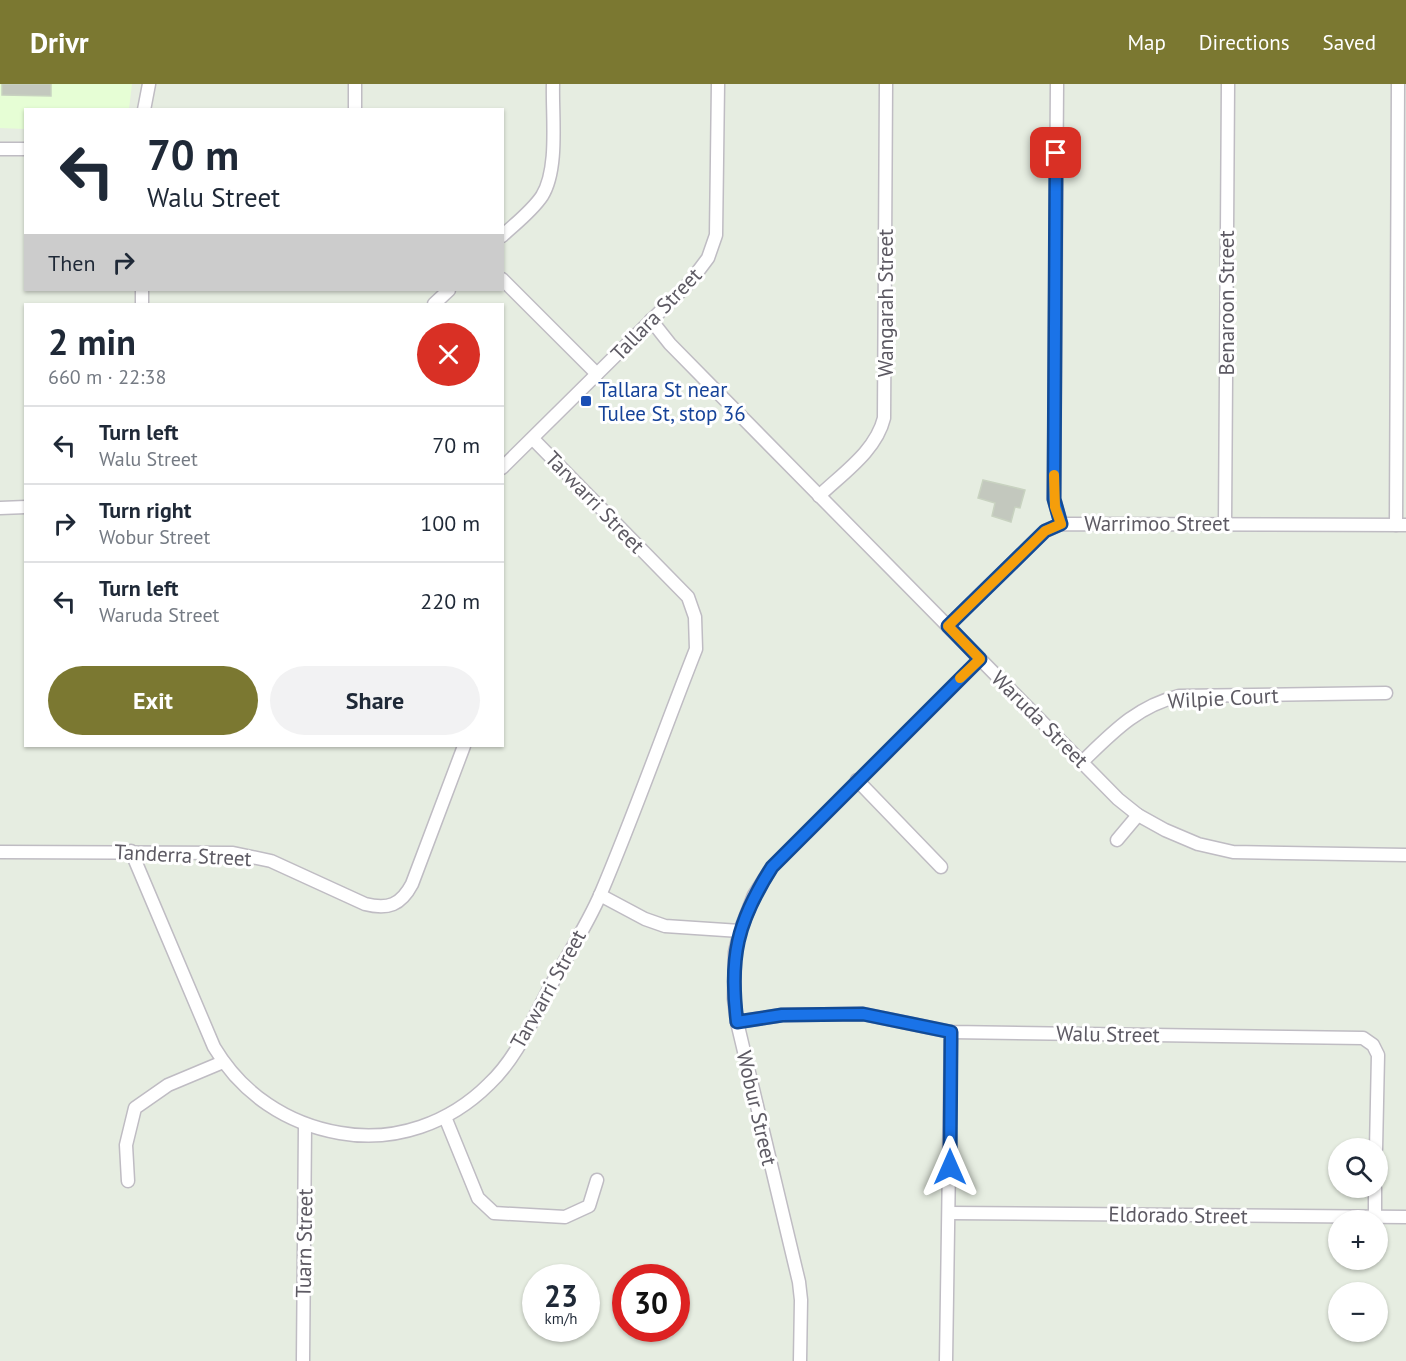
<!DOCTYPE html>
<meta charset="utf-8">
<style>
:root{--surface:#fff;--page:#f2f2f3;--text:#1f2937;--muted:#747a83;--line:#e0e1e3;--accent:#7b7831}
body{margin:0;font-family:"PT Sans",sans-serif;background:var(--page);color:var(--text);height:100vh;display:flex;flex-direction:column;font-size:22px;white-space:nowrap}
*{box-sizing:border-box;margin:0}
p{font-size:20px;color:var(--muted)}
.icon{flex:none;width:33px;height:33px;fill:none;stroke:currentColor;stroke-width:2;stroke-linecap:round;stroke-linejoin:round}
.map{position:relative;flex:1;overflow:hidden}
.details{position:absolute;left:24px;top:219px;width:480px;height:444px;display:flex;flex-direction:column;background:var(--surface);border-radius:0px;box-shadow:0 2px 4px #0004}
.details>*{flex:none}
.guide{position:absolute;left:24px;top:24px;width:480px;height:183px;border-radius:0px;box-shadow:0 2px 4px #0004;background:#fff;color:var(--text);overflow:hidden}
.buttons{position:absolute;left:1328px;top:1054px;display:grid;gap:12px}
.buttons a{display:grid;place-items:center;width:60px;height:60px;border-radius:50%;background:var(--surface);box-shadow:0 2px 4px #0004;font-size:30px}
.speed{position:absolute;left:522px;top:1180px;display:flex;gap:12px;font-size:30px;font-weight:700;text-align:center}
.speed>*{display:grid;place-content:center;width:78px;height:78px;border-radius:50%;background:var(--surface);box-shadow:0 2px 4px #0004;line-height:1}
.speed small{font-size:15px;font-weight:400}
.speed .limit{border:9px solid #d22;background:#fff;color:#111}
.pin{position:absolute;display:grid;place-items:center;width:51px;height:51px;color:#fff;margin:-26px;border-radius:12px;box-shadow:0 3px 9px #0006}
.me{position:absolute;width:66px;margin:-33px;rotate:0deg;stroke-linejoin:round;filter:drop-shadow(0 0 4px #0008)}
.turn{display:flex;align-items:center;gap:21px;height:126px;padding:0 24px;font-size:27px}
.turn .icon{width:78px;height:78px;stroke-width:2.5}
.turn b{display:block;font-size:42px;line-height:51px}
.then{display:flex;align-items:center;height:57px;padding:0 24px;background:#0003;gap:12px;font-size:22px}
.round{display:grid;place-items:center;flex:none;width:63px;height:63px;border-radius:32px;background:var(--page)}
.overview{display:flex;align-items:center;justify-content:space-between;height:102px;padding:0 24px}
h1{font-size:36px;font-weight:700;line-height:45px}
.action{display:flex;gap:12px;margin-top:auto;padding:12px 24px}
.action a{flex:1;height:69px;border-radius:36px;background:var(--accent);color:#fff;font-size:24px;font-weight:700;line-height:69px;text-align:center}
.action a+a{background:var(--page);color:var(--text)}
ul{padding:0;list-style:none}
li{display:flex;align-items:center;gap:18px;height:78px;padding:0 24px;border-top:2px solid var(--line)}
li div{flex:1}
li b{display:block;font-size:22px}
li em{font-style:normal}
header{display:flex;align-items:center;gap:36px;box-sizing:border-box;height:84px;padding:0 30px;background:var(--accent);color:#fff}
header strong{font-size:28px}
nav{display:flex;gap:33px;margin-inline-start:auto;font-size:21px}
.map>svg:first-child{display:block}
.commercial{fill:#e6fed5}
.building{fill:#c3c8be;stroke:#c8d2c0;stroke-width:1.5}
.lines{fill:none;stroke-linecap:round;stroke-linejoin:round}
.street-casing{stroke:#bfbcc3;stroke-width:15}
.street{stroke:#fff;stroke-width:12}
.route-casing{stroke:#114b97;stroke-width:15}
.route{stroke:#1a73e8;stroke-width:10}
.slow{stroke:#f59e0b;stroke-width:10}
.transit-dot{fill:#1a4fb4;stroke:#fff;stroke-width:2}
.labels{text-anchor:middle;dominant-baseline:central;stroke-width:6;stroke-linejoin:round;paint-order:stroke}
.street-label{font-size:21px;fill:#5d5a63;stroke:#fff}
.transit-label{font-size:21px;fill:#164399;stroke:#fff;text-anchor:start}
</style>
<header>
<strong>Drivr</strong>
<nav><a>Map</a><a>Directions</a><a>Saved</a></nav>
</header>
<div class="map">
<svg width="1406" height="1277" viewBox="0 0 1406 1277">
<rect width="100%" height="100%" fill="#e6ede1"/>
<path class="commercial" d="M0,0H132L129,25L26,26L25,45L0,44Z"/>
<g class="building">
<path d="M2,0H51V12L2,11Z"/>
<path d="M983,396L1025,406L1020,424L1015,423L1011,438L992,432L995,419L978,414Z"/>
</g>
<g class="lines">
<g class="street-casing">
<g id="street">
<path d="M1057,0L1054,415L1061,440"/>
<path d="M144,26L149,0"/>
<path d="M355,26V0"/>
<path d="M0,65H26"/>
<path d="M502,152C515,140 532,127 542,112C559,85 552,31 553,0"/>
<path d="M502,195L597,290"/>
<path d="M142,220V206"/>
<path d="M434,220L449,206"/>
<path d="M651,236L670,260L1118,715L1138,731L1165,746L1198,760L1233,768L1406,771"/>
<path d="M502,384L690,198L708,174L716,151L718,0"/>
<path d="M819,412C843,389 876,367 884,334L886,0"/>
<path d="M0,424L26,423"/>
<path d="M1225,439L1228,0"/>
<path d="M1396,441L1398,0"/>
<path d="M948,542L1045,447L1061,440L1406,441"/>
<path d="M1082,678C1112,649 1137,622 1179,612L1386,609"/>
<path d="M857,696L941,783"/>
<path d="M1117,756L1138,731"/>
<path d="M131,767L214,963C242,1010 287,1040 340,1049C395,1059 450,1039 489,1000C516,975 532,937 549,905C566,873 587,842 601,809C635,729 664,646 696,565L695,533L688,513L533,355"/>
<path d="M0,768L233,769L271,777L365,820C388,826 401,821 412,800L464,662"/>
<path d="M600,811L645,835L665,842L740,847"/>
<path d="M737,938L782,931L863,930L951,948L1363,954L1373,961L1378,971L1376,1065"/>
<path d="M445,1033L478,1114L494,1129L565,1133L589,1122L597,1096"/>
<path d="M128,1097L126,1061L135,1024L168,1001L223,978"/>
<path d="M949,1129L1406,1133"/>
<path d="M1375,1133V1104"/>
<path d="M303,1277L305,1041"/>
<path d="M800,1277L801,1216L799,1198L737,938L734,915L735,868L740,847L754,811L772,783L980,575"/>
<path d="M946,1277L951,948"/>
</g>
</g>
<use href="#street" class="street"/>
</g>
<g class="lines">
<g class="route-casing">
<path id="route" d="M950,1083L951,948L863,930L782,931L737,938C729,873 737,838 772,783L980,575L948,542L1045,447L1061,440L1054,415L1056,69"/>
</g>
<use href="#route" class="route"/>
<path class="slow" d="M960,594L980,575L948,542L1045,447L1061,440L1055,423L1054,391"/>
</g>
<rect class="transit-dot" x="580" y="311" width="12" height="12" rx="3"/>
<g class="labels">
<g class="street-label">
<text transform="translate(885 219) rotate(-90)">Wangarah Street</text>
<text transform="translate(1226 219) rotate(-90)">Benaroon Street</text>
<text transform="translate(656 230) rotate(-46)">Tallara Street</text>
<text transform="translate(595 418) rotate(46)">Tarwarri Street</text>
<text x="1157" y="439">Warrimoo Street</text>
<text transform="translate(1223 614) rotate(-3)">Wilpie Court</text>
<text transform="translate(1040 635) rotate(45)">Waruda Street</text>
<text transform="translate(183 771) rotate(3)">Tanderra Street</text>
<text transform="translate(548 905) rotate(-61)">Tarwarri Street</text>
<text transform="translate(1108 950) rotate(1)">Walu Street</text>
<text transform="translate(757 1024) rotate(77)">Wobur Street</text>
<text transform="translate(1178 1131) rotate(1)">Eldorado Street</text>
<text transform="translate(304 1159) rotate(-89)">Tuarn Street</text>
</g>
<g class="transit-label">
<text x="598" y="305">Tallara St near<tspan x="598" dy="24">Tulee St, stop 36</tspan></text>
</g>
</g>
</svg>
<div class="buttons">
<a><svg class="icon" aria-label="search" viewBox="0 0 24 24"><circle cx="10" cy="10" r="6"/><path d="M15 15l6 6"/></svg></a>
<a>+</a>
<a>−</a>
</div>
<div class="speed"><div>23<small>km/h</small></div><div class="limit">30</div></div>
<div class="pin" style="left:1056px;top:69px;background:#d93025"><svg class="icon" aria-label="arrive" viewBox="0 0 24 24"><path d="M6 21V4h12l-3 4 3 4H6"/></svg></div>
<svg class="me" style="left:950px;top:1083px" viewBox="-20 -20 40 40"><path d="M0-17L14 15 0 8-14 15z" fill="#1a73e8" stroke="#fff" stroke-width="4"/></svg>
<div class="guide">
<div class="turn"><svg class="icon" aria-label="left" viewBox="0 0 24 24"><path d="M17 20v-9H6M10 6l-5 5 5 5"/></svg><div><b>70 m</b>Walu Street</div></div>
<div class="then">Then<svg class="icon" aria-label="right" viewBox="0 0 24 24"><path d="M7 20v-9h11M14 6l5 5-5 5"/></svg></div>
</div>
<section class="details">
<div class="overview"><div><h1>2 min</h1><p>660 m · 22:38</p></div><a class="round" style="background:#d93025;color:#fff"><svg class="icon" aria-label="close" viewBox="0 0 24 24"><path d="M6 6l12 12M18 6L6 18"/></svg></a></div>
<ul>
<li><svg class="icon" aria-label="left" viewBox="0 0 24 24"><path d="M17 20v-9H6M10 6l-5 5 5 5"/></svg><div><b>Turn left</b><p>Walu Street</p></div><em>70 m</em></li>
<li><svg class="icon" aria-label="right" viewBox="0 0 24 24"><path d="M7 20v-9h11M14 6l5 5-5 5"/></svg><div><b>Turn right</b><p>Wobur Street</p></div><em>100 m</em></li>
<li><svg class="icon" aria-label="left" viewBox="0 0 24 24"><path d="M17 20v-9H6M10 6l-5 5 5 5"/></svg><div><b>Turn left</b><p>Waruda Street</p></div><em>220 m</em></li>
</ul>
<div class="action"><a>Exit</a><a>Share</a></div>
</section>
</div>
